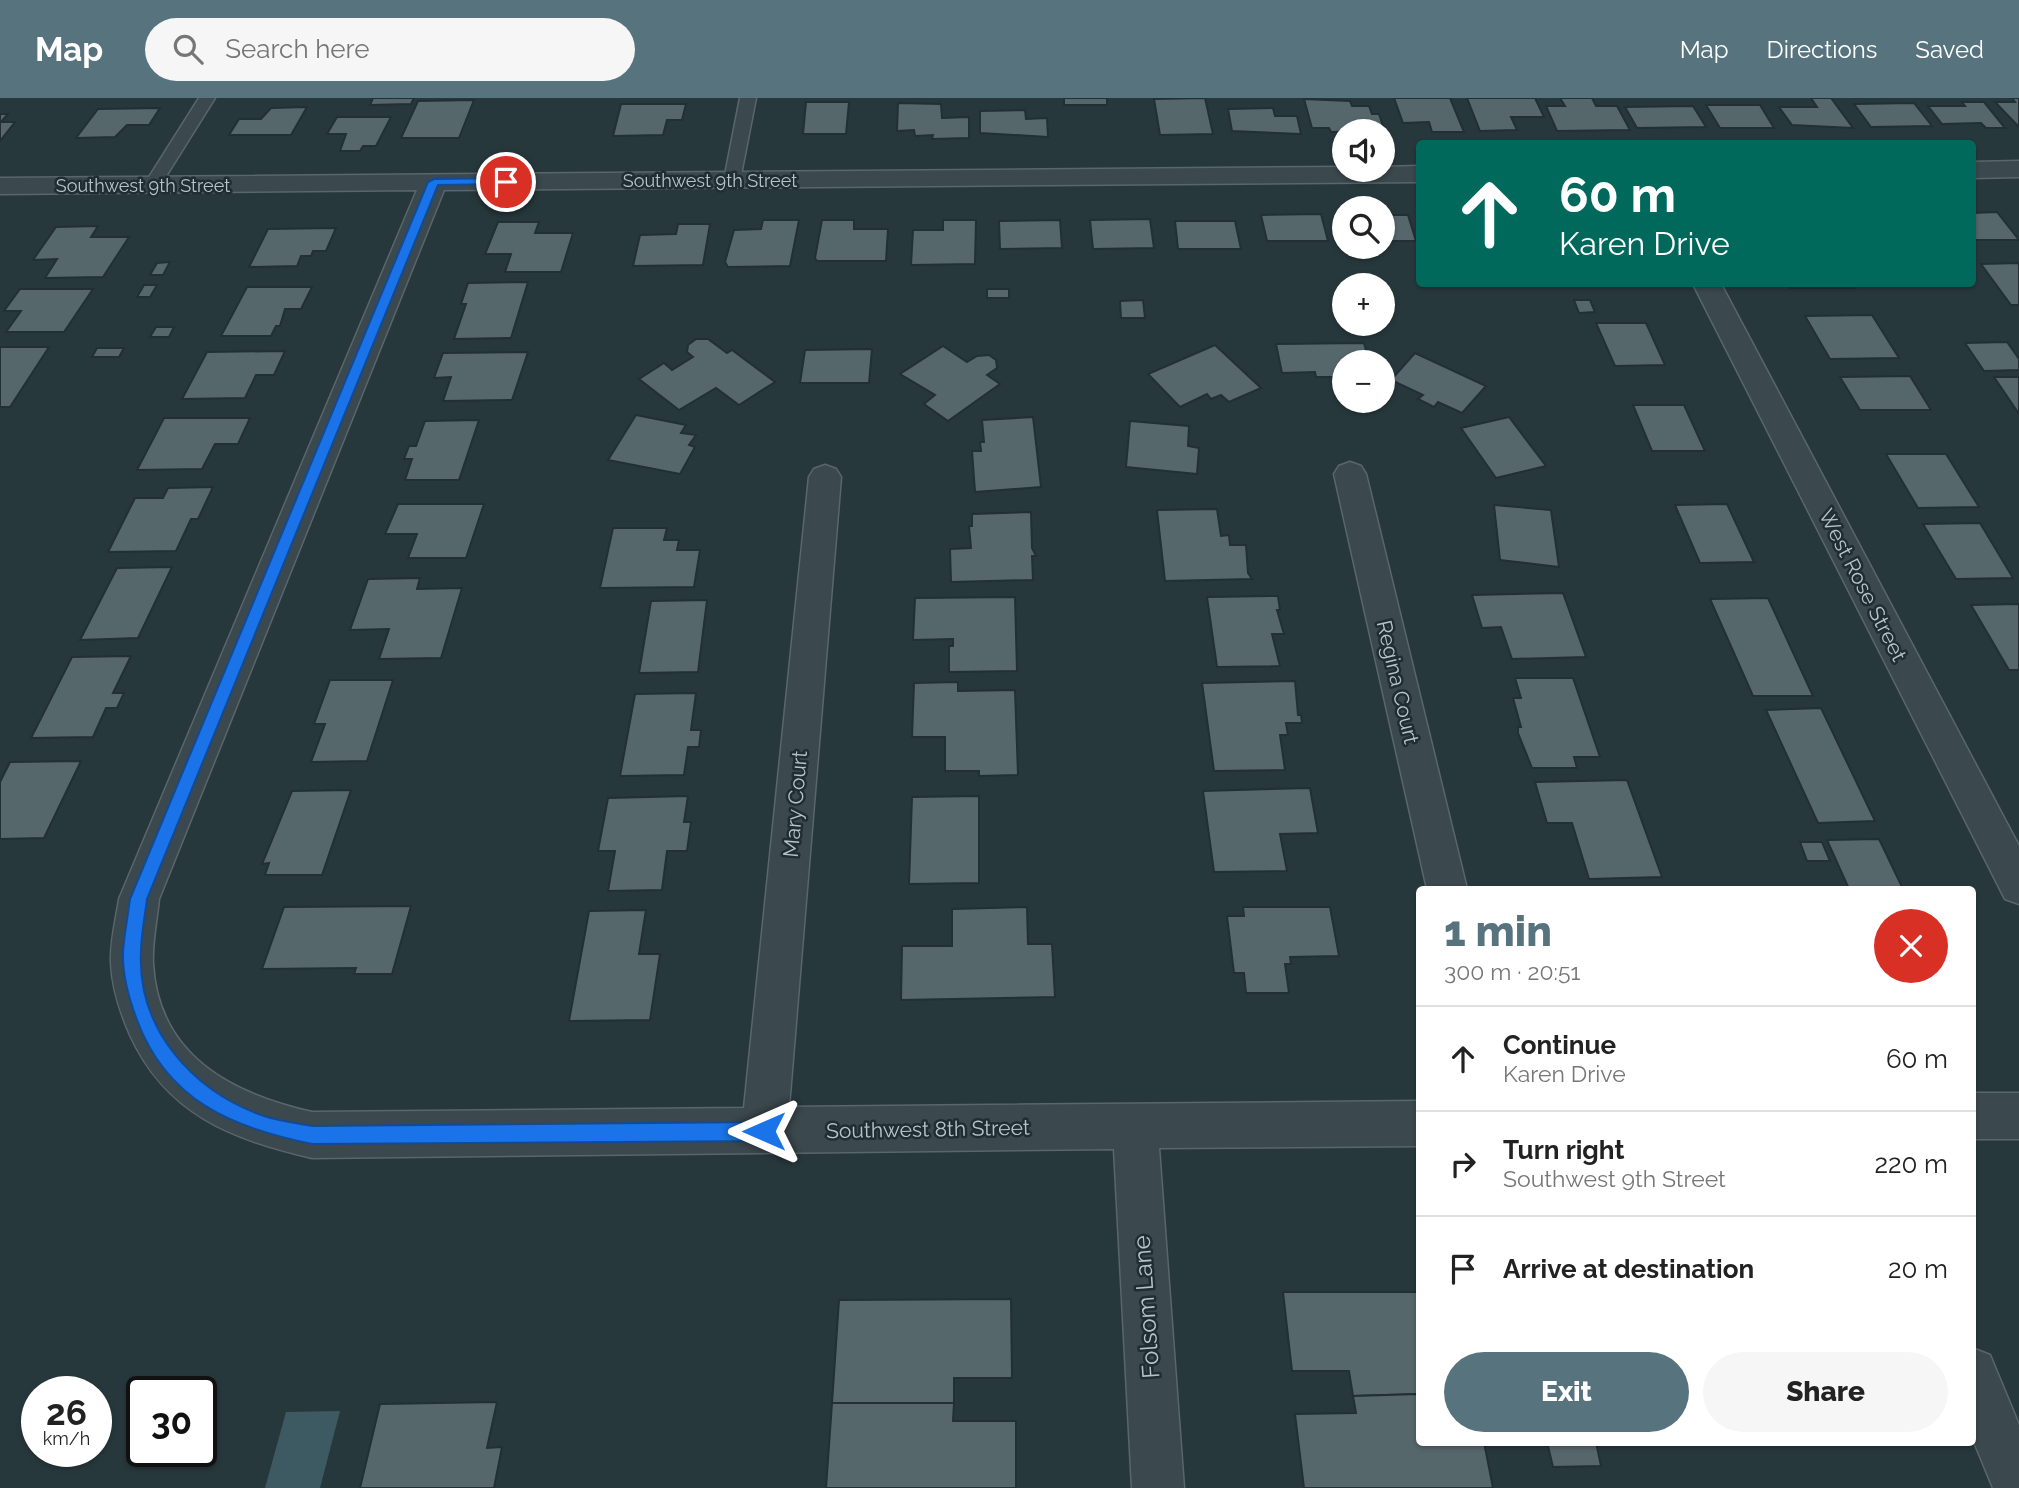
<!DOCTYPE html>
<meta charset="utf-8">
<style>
:root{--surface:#fff;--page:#f6f6f6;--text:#222;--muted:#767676;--line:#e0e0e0;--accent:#57737d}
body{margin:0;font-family:Raleway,sans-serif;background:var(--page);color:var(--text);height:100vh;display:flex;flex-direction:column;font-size:26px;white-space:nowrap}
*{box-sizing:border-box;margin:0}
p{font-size:23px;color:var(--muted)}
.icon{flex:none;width:38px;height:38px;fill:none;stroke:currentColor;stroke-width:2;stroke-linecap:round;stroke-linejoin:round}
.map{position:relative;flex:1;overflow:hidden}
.details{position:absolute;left:1416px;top:788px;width:560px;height:560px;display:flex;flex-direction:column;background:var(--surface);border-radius:7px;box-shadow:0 2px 5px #0004}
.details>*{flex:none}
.banner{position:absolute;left:1416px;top:42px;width:560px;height:147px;border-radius:7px;box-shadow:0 2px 5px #0004;background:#00695c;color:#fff;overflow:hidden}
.controls{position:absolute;left:1332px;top:21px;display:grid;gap:14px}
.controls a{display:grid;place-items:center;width:63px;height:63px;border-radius:50%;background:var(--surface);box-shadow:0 2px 5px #0004;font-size:35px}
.speed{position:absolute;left:21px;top:1278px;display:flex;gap:14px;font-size:35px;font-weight:700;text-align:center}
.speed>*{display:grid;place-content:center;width:91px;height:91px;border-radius:50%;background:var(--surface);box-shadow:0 2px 5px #0004;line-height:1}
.speed small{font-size:18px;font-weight:400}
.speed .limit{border:4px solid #111;border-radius:10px;background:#fff;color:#111}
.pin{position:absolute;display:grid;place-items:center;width:60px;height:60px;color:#fff;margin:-30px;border:4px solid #fff;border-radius:50%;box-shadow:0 2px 7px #0007}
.me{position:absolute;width:77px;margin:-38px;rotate:270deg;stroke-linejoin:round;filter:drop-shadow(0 0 5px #0008)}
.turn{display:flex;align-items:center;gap:24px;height:147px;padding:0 28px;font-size:32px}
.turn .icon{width:91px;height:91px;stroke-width:2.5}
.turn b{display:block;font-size:49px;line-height:60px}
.round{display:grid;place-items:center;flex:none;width:74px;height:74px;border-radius:37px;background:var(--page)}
.summary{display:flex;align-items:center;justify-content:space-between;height:119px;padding:0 28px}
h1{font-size:42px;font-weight:800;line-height:52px;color:var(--accent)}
.primary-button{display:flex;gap:14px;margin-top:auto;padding:14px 28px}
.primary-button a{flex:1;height:80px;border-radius:42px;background:var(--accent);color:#fff;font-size:28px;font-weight:800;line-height:80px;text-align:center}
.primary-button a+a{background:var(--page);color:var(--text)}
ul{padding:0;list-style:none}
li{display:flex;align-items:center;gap:21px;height:105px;padding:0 28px;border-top:2px solid var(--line)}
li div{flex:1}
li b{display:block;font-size:26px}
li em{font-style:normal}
header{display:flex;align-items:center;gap:42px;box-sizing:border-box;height:98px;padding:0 35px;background:var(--accent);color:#fff}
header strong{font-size:33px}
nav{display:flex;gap:38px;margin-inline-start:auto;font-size:24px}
.search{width:490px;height:63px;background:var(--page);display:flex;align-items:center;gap:18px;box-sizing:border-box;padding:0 24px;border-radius:38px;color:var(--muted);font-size:26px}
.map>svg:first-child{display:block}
.water{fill:#3d5961}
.building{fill:#56676c;stroke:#222f34;stroke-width:2}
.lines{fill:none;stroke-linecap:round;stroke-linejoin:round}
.lane-casing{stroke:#59666b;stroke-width:3}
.street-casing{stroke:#59666b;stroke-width:3}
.lane{fill:#3b484d;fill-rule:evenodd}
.street{fill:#3b484d;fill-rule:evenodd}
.route{fill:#1a73e8;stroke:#114b97;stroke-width:2}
.labels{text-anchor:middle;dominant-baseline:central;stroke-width:5;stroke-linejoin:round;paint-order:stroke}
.far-street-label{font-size:18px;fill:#b7c3c8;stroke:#202d32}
.street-label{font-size:21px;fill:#b7c3c8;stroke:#202d32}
.near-street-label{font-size:24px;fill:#b7c3c8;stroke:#202d32}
</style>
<header>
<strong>Map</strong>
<div class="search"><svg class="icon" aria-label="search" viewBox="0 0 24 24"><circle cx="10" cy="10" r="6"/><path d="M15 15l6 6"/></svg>Search here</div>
<nav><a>Map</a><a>Directions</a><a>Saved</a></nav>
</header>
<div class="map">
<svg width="2019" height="1390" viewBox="0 0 2019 1390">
<rect width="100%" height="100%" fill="#27383c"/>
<path class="water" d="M340,1313L320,1390H265L286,1314Z"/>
<g class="building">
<path d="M373,0H414L411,6L370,7Z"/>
<rect x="1064" y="0" width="43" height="7"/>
<path d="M1205,0L1213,36L1160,37L1154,1Z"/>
<path d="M1394,0H1450L1464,34H1432L1429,24L1403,25Z"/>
<path d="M1467,0H1535L1544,19H1511L1517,32L1480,33Z"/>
<path d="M1560,0H1592L1596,8H1617L1630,32L1557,33L1546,8H1565Z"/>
<path d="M1811,0H1831L1853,30L1792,27L1779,9H1817Z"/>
<path d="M2012,0H2019V29L1995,4H2015Z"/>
<path d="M1304,1L1350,3L1352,8H1369L1372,16H1379L1386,37L1382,33L1331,34L1329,30H1312Z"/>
<path d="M474,2L459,40H401L418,3Z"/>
<path d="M806,4H849L846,36H803Z"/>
<path d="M1962,4H1984L2005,30H1986L1981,25L1942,26L1928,8H1965Z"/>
<path d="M898,5L941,6L942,20L969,19V40L932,41L933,37L915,38L914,32L897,33Z"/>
<path d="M1914,5L1932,28L1871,29L1854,6Z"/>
<path d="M621,6H686L682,22H667L663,37L613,38Z"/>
<path d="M1706,7H1760L1774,30H1720Z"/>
<path d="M1693,8L1706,29L1637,30L1625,9Z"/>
<path d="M307,9L291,37H229L239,21H261L271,10Z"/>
<path d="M160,10L149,27H127L115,39L76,40L98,11Z"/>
<path d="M1273,10L1275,18H1297L1301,36L1232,33L1228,11Z"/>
<path d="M1025,12L1026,21L1047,20L1048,39L980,35V13Z"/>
<path d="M0,16H8L1,24H15L0,43Z"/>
<path d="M337,19H391L376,48H363L360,53H340L346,36H327Z"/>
<path d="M1997,114L2019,142H1972V115Z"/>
<path d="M1321,116L1328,143H1267L1261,117Z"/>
<path d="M1382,117H1408L1416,143H1382Z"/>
<path d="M1150,121L1154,150L1093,151L1090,122Z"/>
<path d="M763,122H799L790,168L728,169L725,164L734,132L761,131Z"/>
<path d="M822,122H854V131H888L886,163H817L815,160Z"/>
<path d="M943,122H976L975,166L911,167L913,132H943Z"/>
<path d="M1060,122L1062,150L1000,151L999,123Z"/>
<path d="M1175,123H1235L1241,151H1178Z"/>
<path d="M498,124H539L535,135H573L561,174H505L511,156H485Z"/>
<path d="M678,126H710L703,167L633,168L640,137L676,136Z"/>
<path d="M98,128L91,139H129L103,179L45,180L57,161L33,162L56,129Z"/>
<path d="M336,130L326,153H313L311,158H301L297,168L249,169L268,131Z"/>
<path d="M170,164L163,177H150L157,165Z"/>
<path d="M2019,165V207H2011L1981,166Z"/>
<path d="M528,184L511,240L454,241L466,206H461L468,185Z"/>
<path d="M1788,186H1852L1855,190H1790Z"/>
<path d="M144,187H157L150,199H137Z"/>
<path d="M247,189H312L301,211H285L280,228H276L271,238H221Z"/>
<path d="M20,191H93L64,234H6L21,213H4Z"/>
<rect x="987" y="191" width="22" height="9"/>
<path d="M1143,202L1145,220H1121L1120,203Z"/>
<path d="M1574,202H1590L1595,214L1579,215Z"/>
<path d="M1872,217L1899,260L1830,261L1805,218Z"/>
<path d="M1596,225H1646L1665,267L1615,268Z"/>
<path d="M156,229H174L169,239H150Z"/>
<path d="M696,241H708L727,255L732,252L775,284L739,307L716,290L679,312L639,281L664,265L672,272L693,259L687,254L688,247Z"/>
<path d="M2007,244L2019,261V272L1984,273L1965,245Z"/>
<path d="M1364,245L1369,264H1344V279H1316L1315,274L1282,275L1276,246Z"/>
<path d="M1215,247L1261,290L1229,304L1221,297L1211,301L1207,296L1180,309L1148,276Z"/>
<path d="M943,248L967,264L977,258L989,257L996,262L997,270L987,277L1000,286L948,323L924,306L935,297L900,276Z"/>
<path d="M0,249H49L10,309H0Z"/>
<path d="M97,250H124L119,259H92Z"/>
<path d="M872,251L869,285H800L805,252Z"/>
<path d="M285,253L274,277H256L245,300L182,301L207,254Z"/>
<path d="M528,254L512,302L443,303L451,279L434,280L443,255Z"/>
<path d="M1415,255L1486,288L1462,315L1438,304L1434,309L1418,301L1423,297L1391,282Z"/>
<path d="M1910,278L1931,312H1860L1840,279Z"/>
<path d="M1994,279H2019V316Z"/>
<path d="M1633,307H1684L1705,353H1652Z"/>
<path d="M636,317L686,327L681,335L696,337L689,347L695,349L680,376L608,362Z"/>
<path d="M1033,319L1041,389L975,394L972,353H981L980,344H984L982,322Z"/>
<path d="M1509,319L1546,368L1496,380L1461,330Z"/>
<path d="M164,320H250L238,346H215L202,371L137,372Z"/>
<path d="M479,322L459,382H405L412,361H404L409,348H416L425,323Z"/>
<path d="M1130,323L1189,328L1188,348L1199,350L1197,376L1126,369Z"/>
<path d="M1886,356H1946L1979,409L1918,410Z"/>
<path d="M213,389L198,421H191L176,453L108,454L135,400H163L168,390Z"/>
<path d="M398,406H484L466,460H408L417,436H385Z"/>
<path d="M1727,406L1754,464L1700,465L1675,407Z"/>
<path d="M1494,407L1551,412L1559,469L1500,462Z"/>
<path d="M1217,411L1221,438L1229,437L1230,447H1246L1248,475L1252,481L1165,483L1157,412Z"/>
<path d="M1031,414L1032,450L1036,458H1032L1033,482L951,484L950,451L971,450L969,428H972V416Z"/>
<path d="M1980,425L2013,480L1956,481L1923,426Z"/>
<path d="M613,430H667L664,442H679L677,452H700L694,489L600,490Z"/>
<path d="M172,469L138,540L80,542L117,470Z"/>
<path d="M420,480L417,491L462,490L441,560L379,561L389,531L350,532L368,481Z"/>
<path d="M1563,495L1586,559L1512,561L1501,529L1482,530L1472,497Z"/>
<path d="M1278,498L1280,512H1277L1284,536H1272L1280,568L1217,569L1207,499Z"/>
<path d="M1015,499L1017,573L949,574V548H953V541L913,542L915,500Z"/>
<path d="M1768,500L1813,598H1753L1710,501Z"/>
<path d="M707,502L698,574L639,575L651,503Z"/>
<path d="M2019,506V572H2009L1971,507Z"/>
<path d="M131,558L113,595H124L117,610H106L93,639L31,640L72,559Z"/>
<path d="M1515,580H1573L1600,659H1574L1577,670H1532L1518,635V629H1521L1513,600H1521Z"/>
<path d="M330,582H393L367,663L311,664L325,626H314Z"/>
<path d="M1295,583L1298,617H1301L1302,625H1286L1288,637H1280L1285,672L1214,673L1202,585Z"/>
<path d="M958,584V593L1015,592L1018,677L979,678V673H945V639H912L914,585Z"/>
<path d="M696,595L691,632H701L699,649H688L684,677L620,678L635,596Z"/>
<path d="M1821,610L1875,723L1818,725L1766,612Z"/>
<path d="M81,663L44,740L0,741V684L10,664Z"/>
<path d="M1627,682L1662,779L1589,781L1572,725H1547L1535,684Z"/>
<path d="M1310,690L1318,735L1280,736L1287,773L1214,774L1203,693Z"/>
<path d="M351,692L322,777H265L269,765L262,766L292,693Z"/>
<path d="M688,698L684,724H691L687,753H667L662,792L608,793L615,753H598L608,700Z"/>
<path d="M979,698V785L909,786L912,699Z"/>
<path d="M1879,741L1903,791H1849L1827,742Z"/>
<path d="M1800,744H1822L1830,763H1807Z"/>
<path d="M411,808L392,876H354L356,870L262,871L284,809Z"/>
<path d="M1027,809L1028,846H1052L1055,899L901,902L902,848H952V811Z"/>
<path d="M1243,809H1330L1339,858L1290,859L1291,866H1285L1289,895H1246L1244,875H1234L1227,818H1244Z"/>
<path d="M646,812L639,856H660L650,922L569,923L589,813Z"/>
<path d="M1283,1194H1419V1296L1353,1298L1349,1273H1292Z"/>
<path d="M1011,1201L1012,1280H954V1305H832L839,1202Z"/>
<path d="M1419,1296V1344H1484L1493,1390H1304L1295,1316L1356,1315L1353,1298Z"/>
<path d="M497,1304L487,1350L502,1349L494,1390H360L380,1306Z"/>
<path d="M832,1305H954L953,1323H1016V1390H826Z"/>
<path d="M1547,1344H1596L1601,1368L1553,1369Z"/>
</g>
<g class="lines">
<g class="lane-casing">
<g id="lane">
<path d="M199,0H215L158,91H146L144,87Z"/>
<path d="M740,0H756L740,82L732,87L724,82Z"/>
</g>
</g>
<g class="street-casing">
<g id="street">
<path d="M2019,63V79L1972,80V64Z"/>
<path d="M1419,68V84L444,92L159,801C157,822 152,844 153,865C158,958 232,996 312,1014L744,1010L809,379L814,371L825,367L836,371L841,379L789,1009L1419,1003V1048L1159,1050L1184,1390H1132L1114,1051L312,1060C231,1041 166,1016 130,937C120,914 112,890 111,865C110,843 116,822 119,801L417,92L0,96V80L1344,69V72H1382V69Z"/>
<path d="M1693,186H1721L2019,748V806L2005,801Z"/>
<path d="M1350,364L1361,368L1366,376L1467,791H1427L1334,376L1339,368Z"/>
<rect x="1972" y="995" width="47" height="46"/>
<path d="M1972,1250L1990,1257L2019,1327V1390H1993L1972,1339Z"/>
</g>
</g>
<use href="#lane" class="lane"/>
<use href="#street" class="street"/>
</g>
<path class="route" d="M506,80L510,81V86L438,87L147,801C145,818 141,836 141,854C137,932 194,994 264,1018C279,1023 296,1025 312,1028L764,1024L771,1027L774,1033L771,1040L764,1043L312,1046C233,1030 167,1003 137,922C129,901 122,878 123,854C124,837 128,818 130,801L428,84L434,81Z"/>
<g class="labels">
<g class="far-street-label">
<text x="710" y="82">Southwest 9th Street</text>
<text x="143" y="87">Southwest 9th Street</text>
</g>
<g class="street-label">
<text transform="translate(1863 487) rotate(63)">West Rose Street</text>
<text transform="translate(1398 584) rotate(77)">Regina Court</text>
<text transform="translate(795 706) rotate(-85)">Mary Court</text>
<text transform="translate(928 1031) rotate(-1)">Southwest 8th Street</text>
</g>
<g class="near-street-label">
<text transform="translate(1146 1209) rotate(-94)">Folsom Lane</text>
</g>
</g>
</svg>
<div class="controls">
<a><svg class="icon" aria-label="sound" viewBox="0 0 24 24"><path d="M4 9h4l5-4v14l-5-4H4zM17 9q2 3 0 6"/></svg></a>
<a><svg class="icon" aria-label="search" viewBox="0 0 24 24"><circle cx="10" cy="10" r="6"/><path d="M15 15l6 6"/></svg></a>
<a>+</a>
<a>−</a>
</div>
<div class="speed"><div>26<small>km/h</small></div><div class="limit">30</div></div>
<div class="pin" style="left:506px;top:84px;background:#d93025"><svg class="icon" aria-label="arrive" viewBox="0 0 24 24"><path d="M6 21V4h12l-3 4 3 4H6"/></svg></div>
<svg class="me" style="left:764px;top:1033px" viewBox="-20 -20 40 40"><path d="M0-17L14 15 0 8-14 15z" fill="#1a73e8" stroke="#fff" stroke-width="4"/></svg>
<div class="banner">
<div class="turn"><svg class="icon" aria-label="ahead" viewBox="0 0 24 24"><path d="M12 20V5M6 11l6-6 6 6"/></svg><div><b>60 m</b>Karen Drive</div></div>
</div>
<section class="details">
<div class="summary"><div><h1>1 min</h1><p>300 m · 20:51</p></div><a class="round" style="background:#d93025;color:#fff"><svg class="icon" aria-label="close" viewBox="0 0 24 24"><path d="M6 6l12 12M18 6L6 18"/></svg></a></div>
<ul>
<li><svg class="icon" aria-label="ahead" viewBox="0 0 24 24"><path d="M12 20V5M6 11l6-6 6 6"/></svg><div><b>Continue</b><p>Karen Drive</p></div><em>60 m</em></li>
<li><svg class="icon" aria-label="right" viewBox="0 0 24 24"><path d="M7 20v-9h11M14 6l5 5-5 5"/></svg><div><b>Turn right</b><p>Southwest 9th Street</p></div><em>220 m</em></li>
<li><svg class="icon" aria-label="arrive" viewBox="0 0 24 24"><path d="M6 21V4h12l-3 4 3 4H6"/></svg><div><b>Arrive at destination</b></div><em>20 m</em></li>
</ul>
<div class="primary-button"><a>Exit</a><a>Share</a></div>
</section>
</div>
